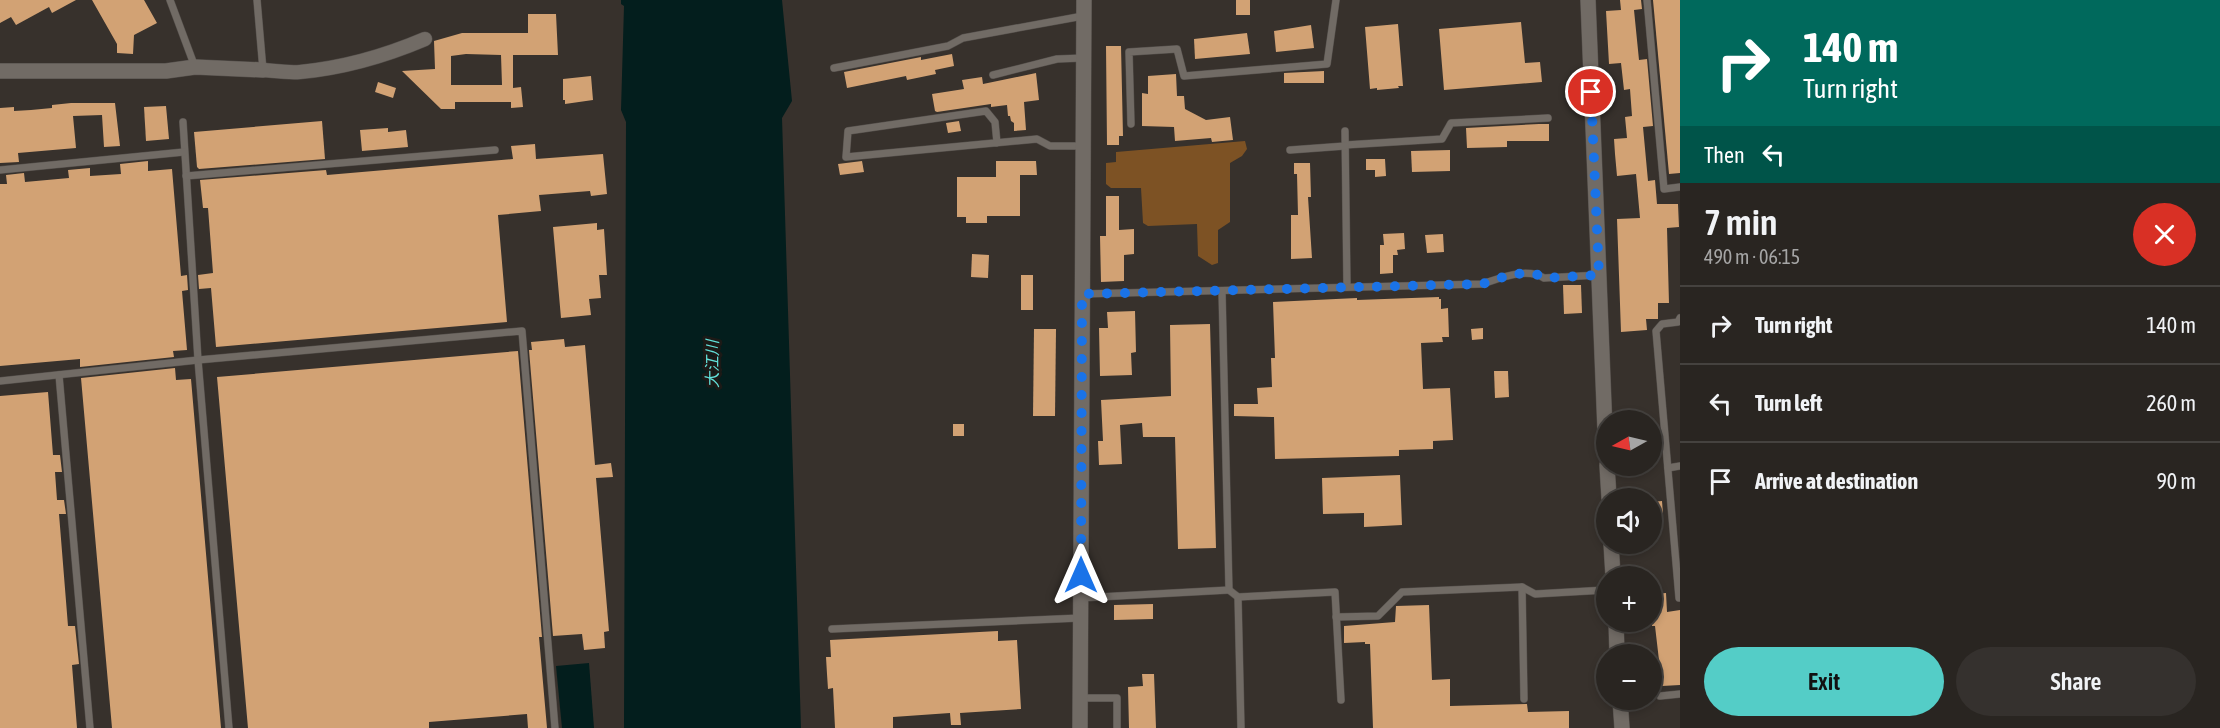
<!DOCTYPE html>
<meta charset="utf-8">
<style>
:root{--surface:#292521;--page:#35312e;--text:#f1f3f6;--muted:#a5a5a5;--line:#45423f;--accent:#54cdc7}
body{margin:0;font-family:"Asap Condensed","Noto Sans JP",sans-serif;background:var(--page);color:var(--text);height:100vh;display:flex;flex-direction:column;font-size:22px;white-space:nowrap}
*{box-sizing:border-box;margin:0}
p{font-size:20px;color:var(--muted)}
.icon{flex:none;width:33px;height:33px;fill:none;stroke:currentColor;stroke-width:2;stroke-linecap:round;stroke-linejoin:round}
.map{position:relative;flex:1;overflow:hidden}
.side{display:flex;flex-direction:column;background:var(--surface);width:540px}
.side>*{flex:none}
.hud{background:#00695c;color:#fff;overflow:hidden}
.needle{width:39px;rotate:262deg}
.fabs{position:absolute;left:1596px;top:410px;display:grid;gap:12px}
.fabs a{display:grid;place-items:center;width:66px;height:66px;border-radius:50%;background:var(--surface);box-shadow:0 3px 9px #0003,0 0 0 2px var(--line);font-size:30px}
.pin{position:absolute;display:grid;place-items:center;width:51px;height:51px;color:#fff;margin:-26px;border:3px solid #fff;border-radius:50%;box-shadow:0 2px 6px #0007}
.me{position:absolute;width:66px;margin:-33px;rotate:0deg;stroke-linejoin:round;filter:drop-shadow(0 0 4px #0008)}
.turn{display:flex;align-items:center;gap:21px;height:126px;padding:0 24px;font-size:27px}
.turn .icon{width:78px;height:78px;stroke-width:2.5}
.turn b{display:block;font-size:42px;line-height:51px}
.then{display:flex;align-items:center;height:57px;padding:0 24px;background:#0003;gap:12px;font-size:22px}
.round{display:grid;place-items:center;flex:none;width:63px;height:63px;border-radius:32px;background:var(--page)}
.head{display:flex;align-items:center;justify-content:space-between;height:102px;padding:0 24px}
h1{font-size:36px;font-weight:600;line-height:45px}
.action{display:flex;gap:12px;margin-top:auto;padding:12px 24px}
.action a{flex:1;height:69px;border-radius:36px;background:var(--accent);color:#111;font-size:24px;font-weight:600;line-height:69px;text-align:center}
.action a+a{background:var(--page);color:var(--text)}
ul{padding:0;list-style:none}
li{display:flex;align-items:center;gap:18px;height:78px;padding:0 24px;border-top:2px solid var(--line)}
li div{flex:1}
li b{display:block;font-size:22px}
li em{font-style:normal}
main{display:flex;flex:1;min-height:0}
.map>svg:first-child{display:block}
.forest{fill:#7d5224}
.water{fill:#031e1d}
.building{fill:#d2a274;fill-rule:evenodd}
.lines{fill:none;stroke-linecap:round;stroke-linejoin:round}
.service-casing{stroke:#534e4a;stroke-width:8}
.minor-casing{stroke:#534e4a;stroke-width:15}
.tertiary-casing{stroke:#534e4a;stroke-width:16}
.service{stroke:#716b65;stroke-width:7}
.minor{stroke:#716b65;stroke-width:14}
.tertiary{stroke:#716b65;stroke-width:15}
.route{stroke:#1a73e8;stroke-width:10;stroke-dasharray:0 18}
.labels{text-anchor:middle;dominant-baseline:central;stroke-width:6;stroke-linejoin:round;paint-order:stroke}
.water-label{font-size:16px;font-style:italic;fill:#62e2db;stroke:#1c1a17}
</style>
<main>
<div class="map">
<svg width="1680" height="728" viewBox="0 0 1680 728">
<rect width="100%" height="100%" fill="#37312c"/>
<path class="forest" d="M1245,141L1247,149L1242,156L1230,163V222L1218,230V263L1212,265L1198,256L1197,224L1148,226L1143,223L1141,188H1111L1106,184V163L1116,162V152Z"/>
<g class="water">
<path d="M621,0H782L792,101L782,118L801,728H624L626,122L621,110L624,6L621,4Z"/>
<path d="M589,663L594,728H562L556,666Z"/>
</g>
<g class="building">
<path d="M0,0H76L52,13L49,7L16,25L11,17L0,23Z"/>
<path d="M92,0H144L157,23L134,35L133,54L117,53V44Z"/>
<rect x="1236" y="0" width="14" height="15"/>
<path d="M1620,0H1641L1642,9L1634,10L1639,60L1647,59L1653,126L1643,127L1648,181L1655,180L1657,204H1678L1679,227L1667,228L1669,303H1658V319H1646L1647,330L1621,332L1617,219L1640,218L1636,174L1617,176L1615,154L1614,139L1627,138L1625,117L1632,116L1630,89L1624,90L1621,63L1609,64L1606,11L1621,10Z"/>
<path d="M1653,0H1680V173L1669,174Z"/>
<path d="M528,14H556L558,55H513V88L521,87L523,107L511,108V102H455V109H441L402,71L435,69L434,41L462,33H528ZM466,54L501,55L502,85H451V56Z"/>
<path d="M1521,22L1525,63L1540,62L1542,82L1444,90L1439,29Z"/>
<path d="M1398,24L1403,86H1398L1399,88L1377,90V88L1370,89L1365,27Z"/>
<path d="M1311,25L1314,48L1276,52L1274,31Z"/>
<path d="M1247,33L1250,54L1195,59L1194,39Z"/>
<path d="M1106,46H1121L1123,136H1119V145H1107Z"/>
<path d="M952,54L954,66L935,70L936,74L907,80L906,76L847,88L844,72L921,57V60Z"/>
<path d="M1324,71V83H1284V73Z"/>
<path d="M1036,73L1039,100L1024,102L1026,130L1014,131V123L1011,121L1010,116H1008L1007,105L991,107V104L937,112L935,111L932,94L964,89L962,80L982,77L983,84Z"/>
<path d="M1176,74L1177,96H1184L1185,109L1206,120L1230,117L1233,140L1212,142L1211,138L1175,141L1174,127L1142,126V93L1148,94V76Z"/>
<path d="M591,76L593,100L565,104V100H563V79Z"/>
<path d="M378,82L396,88L393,98L375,92Z"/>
<path d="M71,103H115L120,146L104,147L102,115L73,116L76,148L18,153L19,162L0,163V108L14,107V111L31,110L52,108V105Z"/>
<path d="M166,106L169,139L146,141L144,107Z"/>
<path d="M322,121L325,159L199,169L197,167L194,132Z"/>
<path d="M959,121L961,131L948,133L946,123Z"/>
<path d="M1539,124H1549V141H1507V147L1467,148L1466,128Z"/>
<path d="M388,128V132L406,130L408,147L362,151L360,130Z"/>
<path d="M535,144L536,159L603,154L607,194L591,196L590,191L539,195L541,211L498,215L507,322L216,347L211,288L199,289L198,275L213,273L208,208H203L200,180L326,170L327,175L513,159L511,146Z"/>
<path d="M1450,150V171L1412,172L1411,151Z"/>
<path d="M1366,159H1385L1386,176L1375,177V170H1366Z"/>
<path d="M148,161V171L172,169L181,276L187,275L188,290L182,291L187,350L173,351L174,357L80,367V359L0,366V184H7L6,175L24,173L25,182L69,178L68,170L90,168V176L121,174L120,164Z"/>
<path d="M862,161L864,172L840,175L838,164Z"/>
<path d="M996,161H1036L1037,175H1020V216H987V223H966V217H957V177H996Z"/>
<path d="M1294,163H1310L1311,197H1308L1312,258L1291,259V215H1298L1297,174H1294Z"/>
<path d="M1106,196H1119V230L1134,229V254L1124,255V281L1101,282L1100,236H1106Z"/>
<path d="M597,223V230L604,229L607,275H599L601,298L589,299L591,315L561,318L553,227Z"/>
<path d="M1404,233L1405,249L1397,250L1398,255H1393V273L1380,274V245H1384L1383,234Z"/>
<path d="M1443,234L1444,252L1427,253L1425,235Z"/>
<path d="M972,254L989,255L988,278L971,277Z"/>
<rect x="1021" y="275" width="12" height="35"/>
<path d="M1563,285H1581L1582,313L1564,314Z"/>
<path d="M1439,297V299H1441V309L1448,308L1449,337H1442L1443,342L1421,343L1423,389L1450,388L1453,440L1433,441V449L1399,450V456L1275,459L1274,417L1234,416V404H1258L1257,388L1272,387L1271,358H1275L1273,302L1357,298V300Z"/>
<path d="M1135,311L1136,352L1131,353L1132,375L1100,376L1099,328H1108L1107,312Z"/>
<path d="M1210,324L1216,548L1178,549L1175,437H1143L1142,423L1120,425L1122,464L1099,465L1098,441H1103L1101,400L1171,396L1170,325Z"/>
<path d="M1483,328V339L1472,340L1471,329Z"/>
<path d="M1034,329H1056L1055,416H1033Z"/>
<path d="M564,339L565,347L585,345L595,465L611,463L613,477L596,478L609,631L604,632L605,648L584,650L582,634L553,636L529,350H532L531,342Z"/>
<path d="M518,351L542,637H539L547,728H528L527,714L429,722V728H248L217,377Z"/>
<path d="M175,368L176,380L191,379L221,728H112L81,378Z"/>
<path d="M1494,371H1508L1509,397L1495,398Z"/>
<path d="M48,392L53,455H60L62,472H55L57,500H64L66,514H59L68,626H75L79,664L72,665L77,728H0V396Z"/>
<rect x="953" y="424" width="11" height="12"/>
<path d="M1400,475L1402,525L1364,527V513L1323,514L1322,478Z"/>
<path d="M1662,501L1663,514L1652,515V502Z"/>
<path d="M1666,593L1667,612L1680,610V685L1662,686L1655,626H1652V594Z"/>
<path d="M1153,604V619L1114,620V605Z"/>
<path d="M1429,605L1432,680L1450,679V706L1527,704L1528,712L1569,711V728H1373L1370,644H1365V642L1344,643V626L1395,622L1396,606Z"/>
<path d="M998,631V641L1017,640L1021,709L960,713L961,725H951L950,713L893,717V728H835L833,688L828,689L827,674L826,657H831L830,640Z"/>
<path d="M1142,674H1154L1156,728H1129L1128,687L1143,686Z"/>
</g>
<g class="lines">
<g class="service-casing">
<g id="service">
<path d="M170,0L195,67"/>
<path d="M257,0L263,70"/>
<path d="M1647,0L1664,189L1680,187"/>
<path d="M834,68L948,46L963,38L1083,16"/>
<path d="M993,75L1057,59L1083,58"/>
<path d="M183,122L198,360L229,728"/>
<path d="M1131,124L1129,52L1177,49L1184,76L1327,64L1336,0"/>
<path d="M1345,131L1347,287"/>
<path d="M997,143L995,122L986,111L848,131L846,157L1037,139L1050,146H1083"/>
<path d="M1345,145L1442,139L1451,123L1548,118"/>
<path d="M1290,150L1345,146"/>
<path d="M0,170L184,152"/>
<path d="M186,176L495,150"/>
<path d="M1082,294L1482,284C1501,278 1526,267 1544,278L1599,275"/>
<path d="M59,375L90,728"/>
<path d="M0,381L198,360L522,331L555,728"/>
<path d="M1668,468L1680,466"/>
<path d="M1522,587L1524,699"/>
<path d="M1229,590L1238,597L1335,592L1341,700"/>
<path d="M1238,597L1241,728"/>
<path d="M1080,598L1229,590L1222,291"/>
<path d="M1679,598L1656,331L1662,324L1678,322L1680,318"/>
<path d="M1336,617L1378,616L1402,592L1522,587L1535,594L1606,590"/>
<path d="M832,629L1080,618"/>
<path d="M1660,696L1680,694"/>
<path d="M1080,698H1117V728"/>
</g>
</g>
<g class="minor-casing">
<path id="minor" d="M263,70C275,71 288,73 300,72C343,68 385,56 425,39"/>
</g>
<g class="tertiary-casing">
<g id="tertiary">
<path d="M1588,0L1606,456"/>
<path d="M0,71H166L195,67L263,70"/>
<path d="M1607,465L1609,498"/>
<path d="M1611,543L1613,576"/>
<path d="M1616,621L1617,654"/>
<path d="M1620,699L1622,728"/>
<path d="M1080,728L1084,0"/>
</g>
</g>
<use href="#service" class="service"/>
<use href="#minor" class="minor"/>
<use href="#tertiary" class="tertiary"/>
</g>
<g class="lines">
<path class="route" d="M1081,575L1082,294L1482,284C1501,278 1526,267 1545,278L1599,275L1591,92"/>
</g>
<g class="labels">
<g class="water-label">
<text transform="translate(712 364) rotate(-90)">大江川</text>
</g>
</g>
</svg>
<div class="fabs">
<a><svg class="needle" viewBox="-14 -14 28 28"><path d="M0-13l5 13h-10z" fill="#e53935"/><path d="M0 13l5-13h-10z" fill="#a5a5a5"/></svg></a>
<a><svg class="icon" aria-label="sound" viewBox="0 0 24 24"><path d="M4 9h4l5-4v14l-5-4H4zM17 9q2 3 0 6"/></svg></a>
<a>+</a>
<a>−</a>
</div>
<div class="pin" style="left:1591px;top:92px;background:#d93025"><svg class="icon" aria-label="arrive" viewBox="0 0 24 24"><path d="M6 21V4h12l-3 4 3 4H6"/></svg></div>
<svg class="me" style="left:1081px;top:575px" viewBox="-20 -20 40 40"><path d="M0-17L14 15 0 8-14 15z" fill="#1a73e8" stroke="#fff" stroke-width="4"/></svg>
</div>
<section class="side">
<div class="hud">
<div class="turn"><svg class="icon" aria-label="right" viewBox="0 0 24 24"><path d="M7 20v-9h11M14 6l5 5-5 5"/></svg><div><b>140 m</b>Turn right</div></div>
<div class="then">Then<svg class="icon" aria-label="left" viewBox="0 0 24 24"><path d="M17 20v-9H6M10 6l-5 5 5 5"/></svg></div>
</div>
<div class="head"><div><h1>7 min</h1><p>490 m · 06:15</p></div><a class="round" style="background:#d93025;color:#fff"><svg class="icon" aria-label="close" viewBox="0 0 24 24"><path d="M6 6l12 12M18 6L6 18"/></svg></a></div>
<ul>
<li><svg class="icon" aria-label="right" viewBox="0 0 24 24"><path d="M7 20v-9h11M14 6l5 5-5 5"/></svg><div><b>Turn right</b></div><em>140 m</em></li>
<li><svg class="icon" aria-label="left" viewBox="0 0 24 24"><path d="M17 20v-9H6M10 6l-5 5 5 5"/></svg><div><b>Turn left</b></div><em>260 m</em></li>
<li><svg class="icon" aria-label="arrive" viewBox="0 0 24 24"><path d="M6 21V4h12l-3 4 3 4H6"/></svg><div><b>Arrive at destination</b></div><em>90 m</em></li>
</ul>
<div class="action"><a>Exit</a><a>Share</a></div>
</section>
</main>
